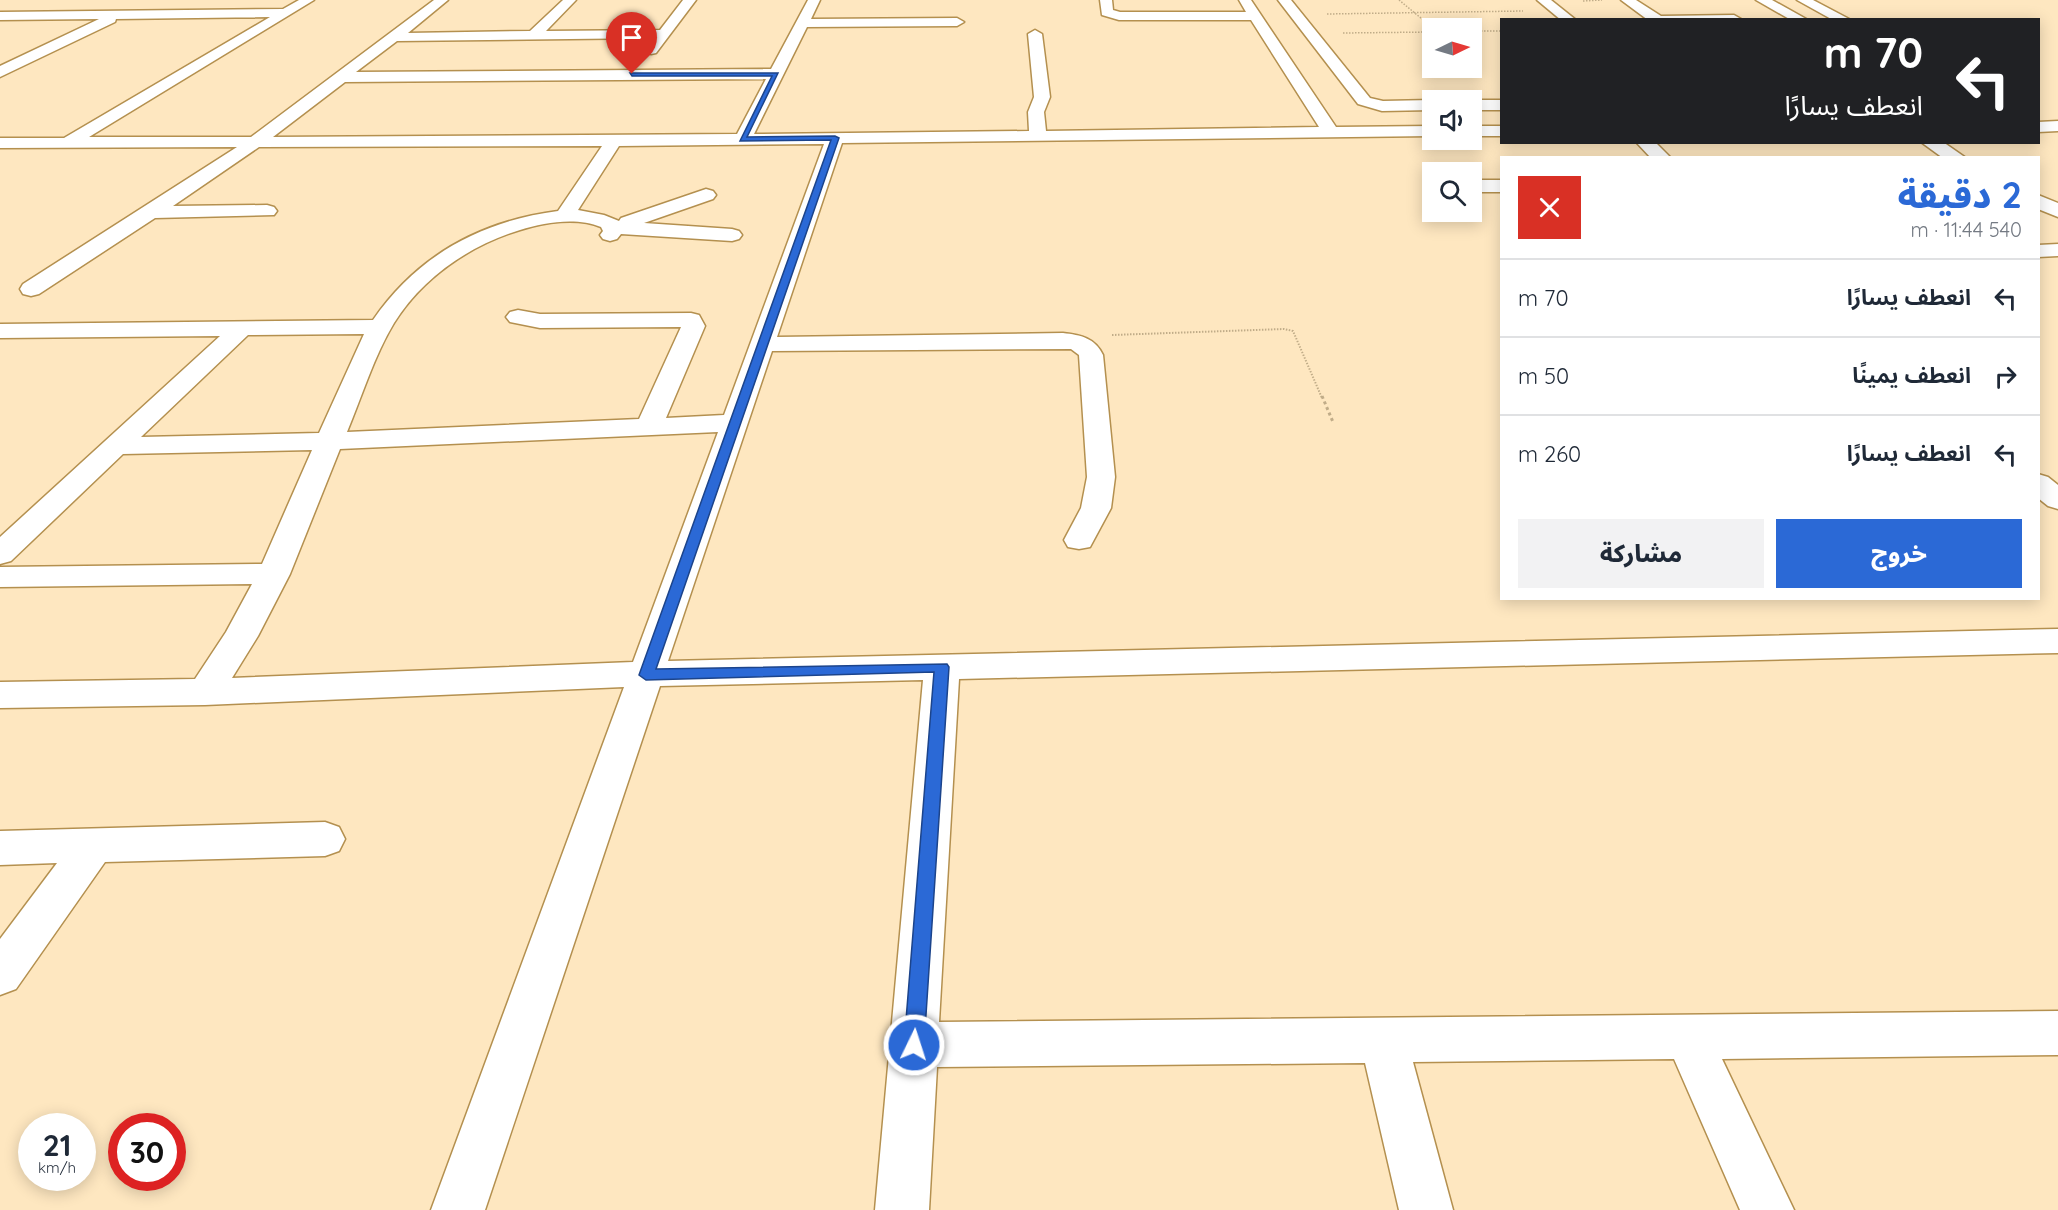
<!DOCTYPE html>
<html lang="ar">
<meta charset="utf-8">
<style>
:root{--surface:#fff;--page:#f2f2f3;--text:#1f2937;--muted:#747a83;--line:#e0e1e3;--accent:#2b69d6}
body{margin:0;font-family:Quicksand,"Noto Sans Arabic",sans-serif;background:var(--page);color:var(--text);direction:rtl;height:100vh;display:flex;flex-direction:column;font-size:22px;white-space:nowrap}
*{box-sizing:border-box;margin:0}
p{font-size:20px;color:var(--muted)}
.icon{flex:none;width:33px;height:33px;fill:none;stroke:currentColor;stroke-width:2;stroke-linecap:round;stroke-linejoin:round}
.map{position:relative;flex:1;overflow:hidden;direction:ltr}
.sheet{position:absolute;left:1500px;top:156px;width:540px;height:444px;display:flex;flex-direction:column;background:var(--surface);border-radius:0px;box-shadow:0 3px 15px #0003;direction:rtl}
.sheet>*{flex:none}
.guide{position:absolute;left:1500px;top:18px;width:540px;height:126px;border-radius:0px;box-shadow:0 3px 15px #0003;direction:rtl;background:#202124;color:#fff;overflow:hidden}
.needle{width:39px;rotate:85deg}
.controls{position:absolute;left:1422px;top:18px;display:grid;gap:12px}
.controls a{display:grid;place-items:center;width:60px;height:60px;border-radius:0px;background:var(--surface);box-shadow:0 3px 15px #0003;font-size:30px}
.speed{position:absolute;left:18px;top:1113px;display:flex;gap:12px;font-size:30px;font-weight:700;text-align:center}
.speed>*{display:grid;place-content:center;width:78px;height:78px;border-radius:50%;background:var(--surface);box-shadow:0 3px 15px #0003;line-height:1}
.speed small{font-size:15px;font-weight:400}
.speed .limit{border:9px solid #d22;background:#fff;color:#111}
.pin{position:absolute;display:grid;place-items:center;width:51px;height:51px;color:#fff;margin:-62px -26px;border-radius:50% 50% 50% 0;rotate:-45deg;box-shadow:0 0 6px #0007}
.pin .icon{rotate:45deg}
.me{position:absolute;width:66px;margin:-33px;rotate:4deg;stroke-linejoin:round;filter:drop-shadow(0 0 4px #0008)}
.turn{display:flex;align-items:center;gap:21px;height:126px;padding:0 18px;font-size:27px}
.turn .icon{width:78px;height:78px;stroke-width:2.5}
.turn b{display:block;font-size:42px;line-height:51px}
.round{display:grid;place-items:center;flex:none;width:63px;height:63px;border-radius:0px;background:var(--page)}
.overview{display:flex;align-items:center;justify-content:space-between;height:102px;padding:0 18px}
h1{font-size:36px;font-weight:800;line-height:45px;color:var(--accent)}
.button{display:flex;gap:12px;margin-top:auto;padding:12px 18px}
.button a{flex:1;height:69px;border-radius:0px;background:var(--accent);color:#fff;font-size:24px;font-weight:800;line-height:69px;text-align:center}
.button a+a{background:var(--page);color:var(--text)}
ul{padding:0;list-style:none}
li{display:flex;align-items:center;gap:18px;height:78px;padding:0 18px;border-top:2px solid var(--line)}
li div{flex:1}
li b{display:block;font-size:22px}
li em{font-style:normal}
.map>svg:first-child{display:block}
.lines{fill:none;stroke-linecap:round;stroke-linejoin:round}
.minor-casing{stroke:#b4904f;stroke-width:3}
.path-far2{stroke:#c0ac88;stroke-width:1.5;stroke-dasharray:1.5 1.5;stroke-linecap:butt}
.path-far1{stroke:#c0ac88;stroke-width:2;stroke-dasharray:1.5 1.5;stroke-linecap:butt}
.path{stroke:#c0ac88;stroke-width:3;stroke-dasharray:3 3;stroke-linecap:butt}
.minor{fill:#fff;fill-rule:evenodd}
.route{fill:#2b69d6;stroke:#1c448b;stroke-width:1.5}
</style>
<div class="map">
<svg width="2058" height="1210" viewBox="0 0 2058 1210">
<rect width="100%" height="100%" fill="#fee7c0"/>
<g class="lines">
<g class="minor-casing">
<g id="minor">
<path d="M299,0H314L89,137H251L434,0H448L408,33L530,31L563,0H576L546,31L660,30L683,0H696L656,53L651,54L644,50L653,38L397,41L356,72L771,69L808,0H820L811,19L957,18L964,22L957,26L807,27L754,134L1029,131L1028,112L1034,97L1028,34L1035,30L1042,34L1050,97L1044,112L1046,131L1319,127L1251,20H1119L1102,15L1100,0H1112L1113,10L1120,12H1246L1239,0H1251L1336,127L1432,126V136L842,143L777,337L1063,333C1081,335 1095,338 1103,355L1115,477L1111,508L1090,547L1079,549L1068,547L1064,540L1081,508L1087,477L1079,355L1071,349L772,351L668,661L2058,629V653L959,679L939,1022L2058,1011V1055L1722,1059L1794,1210H1740L1674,1059L1413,1062L1453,1210H1399L1365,1063L937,1067L929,1210H875L923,680L660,686L485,1210H431L624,687L205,705L0,708V682L195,679L226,632L252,584L0,587V567L262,564L312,450L123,454L11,561L0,564V537L220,336L0,338V324L373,320C417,256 481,221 558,211L602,146L259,147L173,206L267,205L274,207L277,211L274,215L155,218L39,294L31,296L23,294L20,289L23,284L237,147L0,148V138H64L270,17L116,19L115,22L0,77V66L99,19L0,20V12L283,9ZM766,79L737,134L273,137L345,82ZM824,144L724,415L666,418L705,326L699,315L691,313L540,314L518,310L510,312L506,317L510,322L540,328L681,327L639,419L347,432C362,396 374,356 394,323C422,278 470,245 520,230C545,222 577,217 601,227L603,231L600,235L603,239L610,241L617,239L621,234L732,241L739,239L742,235L739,231L732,229L644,223L713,199L716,195L713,191L706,189L621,218L619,221L604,215L578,210L619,146ZM364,334L319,433L141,437L248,335ZM718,432L633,662L232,678L258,636L290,574L340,449Z"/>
<path d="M1278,0H1291L1370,98L1383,101L1432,100V110L1382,111L1358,104Z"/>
<path d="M1537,0H1551L1576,20H1561Z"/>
<path d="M1621,0H1636L1661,16L1734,15L1741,19L1648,20Z"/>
<path d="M1756,0H1772L1808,20H1791Z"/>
<path d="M1797,0H1813L1851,20H1833Z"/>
<path d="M1471,100H1502V110H1472Z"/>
<path d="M2058,121V131L2038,132V122Z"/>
<rect x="1472" y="126" width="30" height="10"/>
<path d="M1636,142H1655L1671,158H1651Z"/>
<path d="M1921,142H1943L1966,158H1943Z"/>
<rect x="1472" y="180" width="30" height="12"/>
<path d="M2038,195L2058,203V217L2038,209Z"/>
<path d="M2058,244V256L2038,257V245Z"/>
<path d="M2038,474L2048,477L2058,485V509L2048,506L2038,498Z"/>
<path d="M325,822L339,827L345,839L339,851L325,856L105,862L16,989L0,995V939L57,863L0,865V831Z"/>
</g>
</g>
<g class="path-far2">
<path d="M1399,0L1433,28"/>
<path d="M1583,1L1602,0"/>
<path d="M1327,14L1523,11"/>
<path d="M1594,19H1613"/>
<path d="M1472,31H1502"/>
<path d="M1343,33L1432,32"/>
</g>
<path class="path-far1" d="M1112,335L1284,329L1293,331L1322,398"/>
<path class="path" d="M1322,396L1333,422"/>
<use href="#minor" class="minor"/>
</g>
<path class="route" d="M630,73H778L747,137L835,136L839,138L656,669L947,664L949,667L924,1045L921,1052L914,1055L907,1052L904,1045L934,672L646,680L639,675L831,140L740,141L772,76H632Z"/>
</svg>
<div class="controls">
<a><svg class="needle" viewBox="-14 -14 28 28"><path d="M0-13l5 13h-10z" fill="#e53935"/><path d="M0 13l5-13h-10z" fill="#747a83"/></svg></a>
<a><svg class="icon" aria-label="sound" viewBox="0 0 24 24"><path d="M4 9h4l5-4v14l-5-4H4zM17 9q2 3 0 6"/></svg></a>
<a><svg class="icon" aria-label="search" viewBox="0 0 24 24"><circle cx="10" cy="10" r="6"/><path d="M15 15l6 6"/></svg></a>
</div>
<div class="speed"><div>21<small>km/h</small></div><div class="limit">30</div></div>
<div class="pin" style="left:632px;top:74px;background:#d93025"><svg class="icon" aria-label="arrive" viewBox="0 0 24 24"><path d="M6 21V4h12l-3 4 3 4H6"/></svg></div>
<svg class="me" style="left:914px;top:1045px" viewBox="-20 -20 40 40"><circle r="17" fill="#2b69d6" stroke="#fff" stroke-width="3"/><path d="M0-11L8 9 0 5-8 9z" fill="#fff"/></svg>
<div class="guide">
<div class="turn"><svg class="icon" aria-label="left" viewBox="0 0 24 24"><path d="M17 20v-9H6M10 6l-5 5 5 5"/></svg><div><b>70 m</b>انعطف يسارًا</div></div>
</div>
<section class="sheet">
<div class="overview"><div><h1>2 دقيقة</h1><p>540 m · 11:44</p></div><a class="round" style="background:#d93025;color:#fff"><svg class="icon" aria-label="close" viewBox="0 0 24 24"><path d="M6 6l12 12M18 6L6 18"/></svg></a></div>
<ul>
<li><svg class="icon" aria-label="left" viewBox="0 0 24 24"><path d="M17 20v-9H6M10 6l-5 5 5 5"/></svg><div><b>انعطف يسارًا</b></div><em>70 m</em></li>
<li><svg class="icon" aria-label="right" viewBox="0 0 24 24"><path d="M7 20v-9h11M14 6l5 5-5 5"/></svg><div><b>انعطف يمينًا</b></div><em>50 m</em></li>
<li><svg class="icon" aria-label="left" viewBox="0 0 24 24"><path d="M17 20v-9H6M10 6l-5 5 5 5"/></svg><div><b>انعطف يسارًا</b></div><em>260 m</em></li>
</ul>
<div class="button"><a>خروج</a><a>مشاركة</a></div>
</section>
</div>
